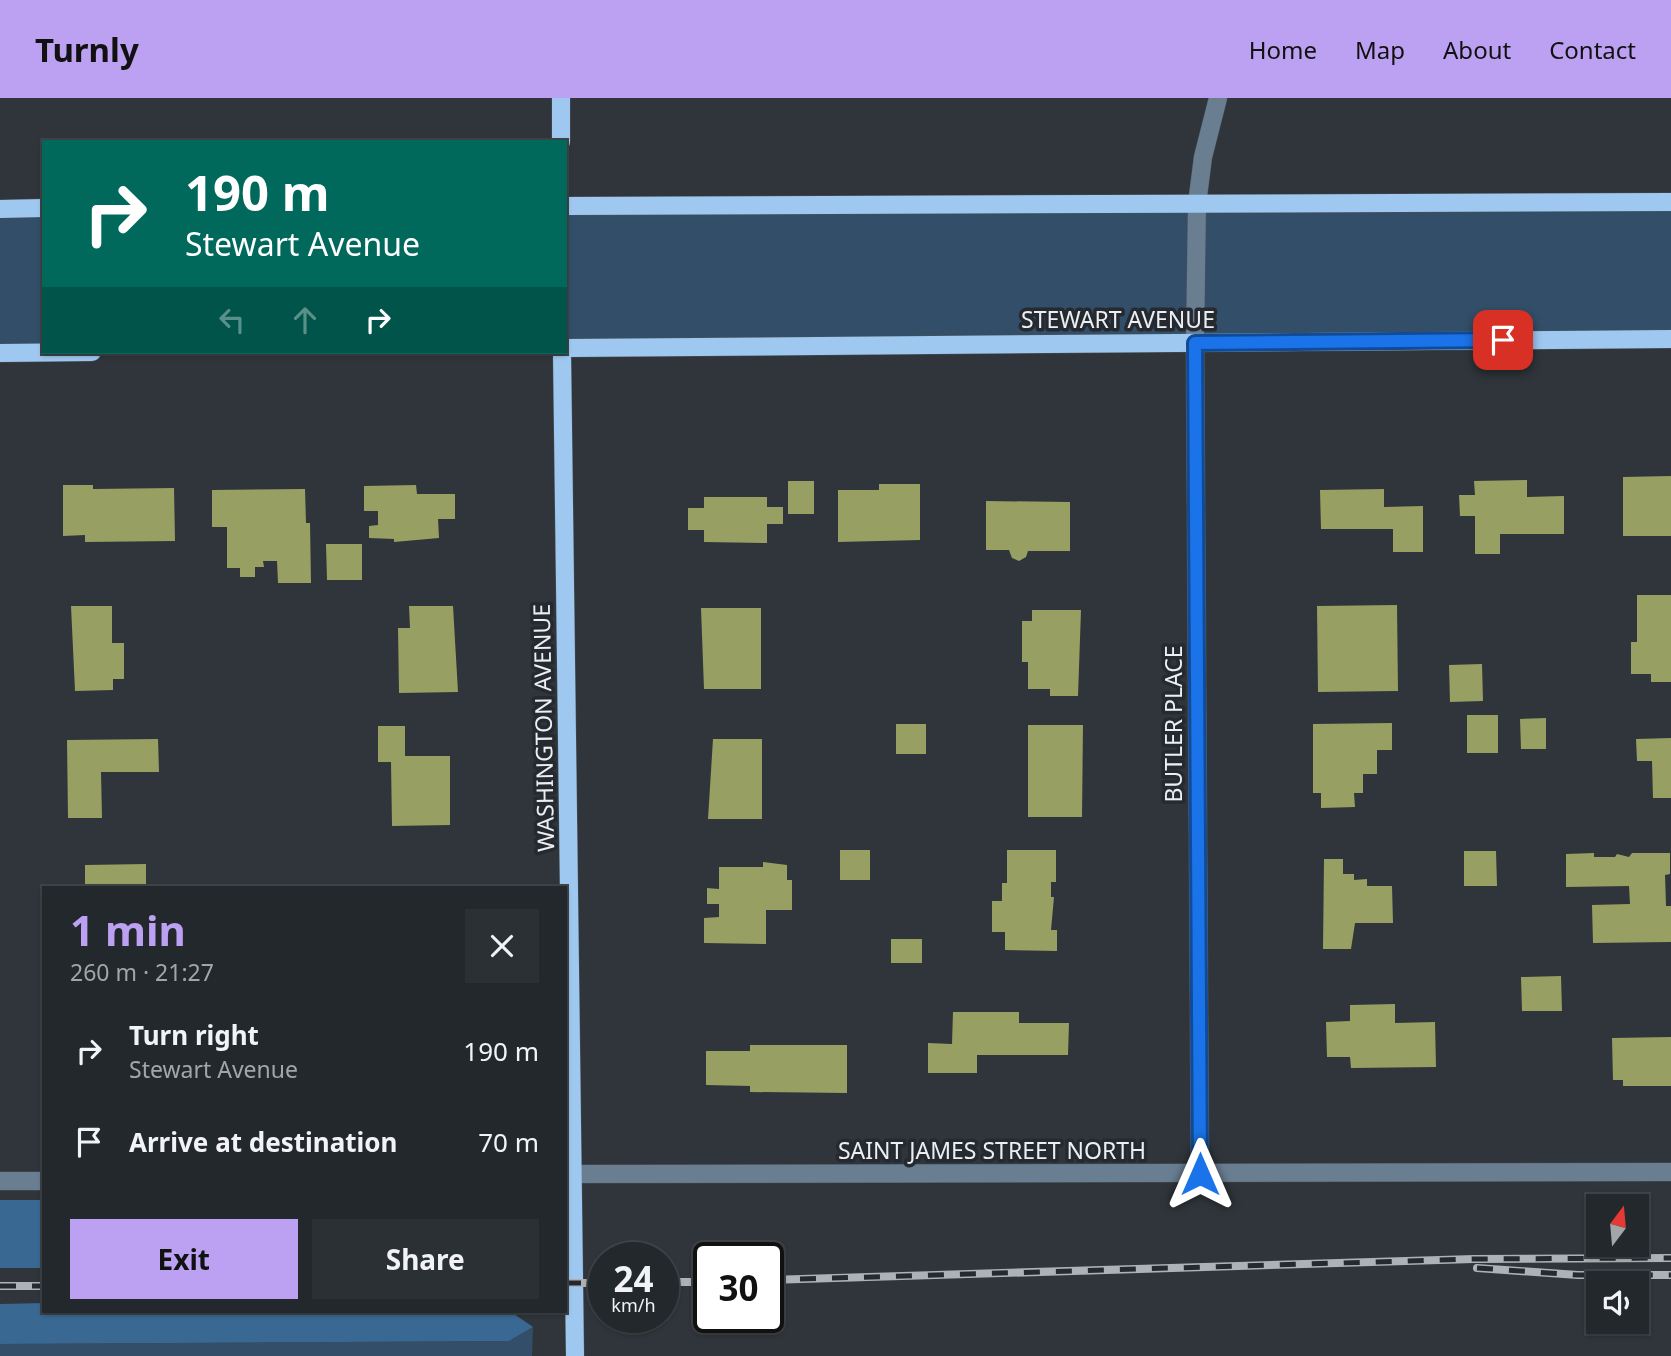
<!DOCTYPE html>
<meta charset="utf-8">
<style>
:root{--surface:#23282c;--page:#2b3034;--text:#f1f3f6;--muted:#a3a6a9;--line:#404448;--accent:#bca0f2}
body{margin:0;font-family:"Noto Sans",sans-serif;background:var(--page);color:var(--text);height:100vh;display:flex;flex-direction:column;font-size:26px;white-space:nowrap}
*{box-sizing:border-box;margin:0}
p{font-size:23px;color:var(--muted)}
.icon{flex:none;width:38px;height:38px;fill:none;stroke:currentColor;stroke-width:2;stroke-linecap:round;stroke-linejoin:round}
.map{position:relative;flex:1;overflow:hidden}
.side{position:absolute;left:42px;top:788px;width:525px;height:427px;display:flex;flex-direction:column;background:var(--surface);border-radius:0px;box-shadow:0 2px 5px #0004,0 0 0 2px var(--line)}
.side>*{flex:none}
.guide{position:absolute;left:42px;top:42px;width:525px;height:214px;border-radius:0px;box-shadow:0 2px 5px #0004,0 0 0 2px var(--line);background:#00695c;color:#fff;overflow:hidden}
.needle{width:46px;rotate:16deg}
.fabs{position:absolute;left:1586px;top:1096px;display:grid;gap:14px}
.fabs a{display:grid;place-items:center;width:63px;height:63px;border-radius:0px;background:var(--surface);box-shadow:0 2px 5px #0004,0 0 0 2px var(--line);font-size:35px}
.speed{position:absolute;left:588px;top:1144px;display:flex;gap:14px;font-size:35px;font-weight:700;text-align:center}
.speed>*{display:grid;place-content:center;width:91px;height:91px;border-radius:50%;background:var(--surface);box-shadow:0 2px 5px #0004,0 0 0 2px var(--line);line-height:1}
.speed small{font-size:18px;font-weight:400}
.speed .limit{border:4px solid #111;border-radius:10px;background:#fff;color:#111}
.pin{position:absolute;display:grid;place-items:center;width:60px;height:60px;color:#fff;margin:-30px;border-radius:14px;box-shadow:0 4px 10px #0006}
.me{position:absolute;width:77px;margin:-38px;rotate:0deg;stroke-linejoin:round;filter:drop-shadow(0 0 5px #0008)}
.turn{display:flex;align-items:center;gap:24px;height:147px;padding:0 28px;font-size:32px}
.turn .icon{width:91px;height:91px;stroke-width:2.5}
.turn b{display:block;font-size:49px;line-height:60px}
.lanes{display:flex;align-items:center;height:66px;padding:0 28px;background:#0003;justify-content:center;gap:35px;direction:ltr}
.lanes .off{opacity:.35}
.round{display:grid;place-items:center;flex:none;width:74px;height:74px;border-radius:0px;background:var(--page)}
.summary{display:flex;align-items:center;justify-content:space-between;height:119px;padding:0 28px}
h1{font-size:42px;font-weight:700;line-height:52px;color:var(--accent)}
.action{display:flex;gap:14px;margin-top:auto;padding:14px 28px}
.action a{flex:1;height:80px;border-radius:0px;background:var(--accent);color:#111;font-size:28px;font-weight:700;line-height:80px;text-align:center}
.action a+a{background:var(--page);color:var(--text)}
ul{padding:0;list-style:none}
li{display:flex;align-items:center;gap:21px;height:91px;padding:0 28px}
li div{flex:1}
li b{display:block;font-size:26px}
li em{font-style:normal}
header{display:flex;align-items:center;gap:42px;box-sizing:border-box;height:98px;padding:0 35px;background:var(--accent);color:#111}
header strong{font-size:33px}
nav{display:flex;gap:38px;margin-inline-start:auto;font-size:24px}
.map>svg:first-child{display:block}
.green{fill:#334e68}
.forest{fill:#396892}
.building{fill:#97a062}
.lines{fill:none;stroke-linecap:round;stroke-linejoin:round}
.minor-casing{stroke:#4d5357;stroke-width:19}
.major-casing{stroke:#4d5357;stroke-width:19}
.minor{stroke:#6a7e92;stroke-width:18}
.major{stroke:#9ec8f0;stroke-width:18}
.rail-casing{stroke:#aeb2b6;stroke-width:8}
.rail{stroke:#252a30;stroke-width:5;stroke-dasharray:16;stroke-linecap:butt}
.route-casing{stroke:#114b97;stroke-width:18}
.route{stroke:#1a73e8;stroke-width:12}
.labels{text-anchor:middle;dominant-baseline:central;stroke-width:7;stroke-linejoin:round;paint-order:stroke}
.street-label{font-size:23px;fill:#ebeef2;stroke:#252a30}
</style>
<header>
<strong>Turnly</strong>
<nav><a>Home</a><a>Map</a><a>About</a><a>Contact</a></nav>
</header>
<div class="map">
<svg width="1671" height="1258" viewBox="0 0 1671 1258">
<rect width="100%" height="100%" fill="#2f353a"/>
<g class="green">
<path d="M1671,104V250L0,258V108H44V254H565V108Z"/>
<path d="M533,1229L532,1258H0V1246L509,1243Z"/>
</g>
<g class="forest">
<rect x="0" y="1102" width="44" height="68"/>
<path d="M44,1205V1213H476L514,1216L533,1229L509,1243L0,1246V1206Z"/>
</g>
<g class="building">
<path d="M1671,378V438H1623V379Z"/>
<path d="M1527,382V399L1564,398V436H1500V456H1475V418H1460L1459,397H1475L1474,383Z"/>
<rect x="788" y="383" width="26" height="33"/>
<path d="M879,386H920V442L838,444V392H879Z"/>
<path d="M63,387H93V391L174,390L175,443L85,444V437L63,438Z"/>
<path d="M416,387L417,396H455V421H438L439,440L394,444V441L369,440V428L378,427V413H364V388Z"/>
<path d="M305,391L306,425H310L311,485H278L277,463H263L264,469H255V479H240V470H227V429H212V392Z"/>
<path d="M1384,391V409L1423,408V454H1393V431H1321L1320,392Z"/>
<path d="M704,399H767V409H783V426H767V445L704,444V432H688V410H704Z"/>
<path d="M986,403L1070,404V453H1028L1026,459L1019,463L1012,460L1009,452H986Z"/>
<path d="M326,446H362V482H327Z"/>
<path d="M1637,497H1671V584H1651V576H1631V544H1637Z"/>
<path d="M1397,507L1398,593L1318,594L1317,508Z"/>
<path d="M71,508H112V545H124V581H113V592L75,593Z"/>
<path d="M409,508H453L458,594L399,595L398,530H410Z"/>
<path d="M701,510H761V591H704Z"/>
<path d="M1032,512H1081L1078,598H1050V591H1028V564H1022V523H1032Z"/>
<path d="M1482,566L1483,603L1450,604L1449,567Z"/>
<rect x="1467" y="617" width="31" height="38"/>
<path d="M1546,620V651H1521L1520,621Z"/>
<path d="M1392,625V652H1377V676H1363V695H1354L1355,709L1321,710V695H1313V626Z"/>
<rect x="896" y="626" width="30" height="30"/>
<path d="M1028,627H1083L1082,719H1028Z"/>
<path d="M378,628H405V658H450V727L392,728L391,664H378Z"/>
<path d="M1671,640V700H1653L1652,663H1637L1636,641Z"/>
<path d="M158,641L159,674H101L102,720H68L67,642Z"/>
<path d="M713,641H762V721H708Z"/>
<rect x="840" y="752" width="30" height="30"/>
<path d="M1007,752H1056V784H1051V799H1054L1051,832H1057V853L1005,852V834H992V803H1002V785H1007Z"/>
<path d="M1464,753H1496L1497,788H1464Z"/>
<path d="M1594,755V759H1615L1617,756L1629,759L1632,755H1670V776L1665,777L1666,808H1671V844L1593,845L1592,807L1630,806L1629,788L1566,789V756Z"/>
<path d="M1324,761H1343V776H1354V782L1367,781V788H1392L1393,825H1355L1351,851H1323Z"/>
<path d="M763,764L787,767V782H792V812H766V846L704,845V820L719,819V806H707V790L719,791V769H763Z"/>
<path d="M146,766V789H85V767Z"/>
<rect x="891" y="841" width="31" height="24"/>
<path d="M1561,878L1562,913H1522L1521,879Z"/>
<path d="M1395,906V925L1435,924L1436,969L1351,970L1350,959H1327L1326,924L1350,923V907Z"/>
<path d="M953,914H1019V925H1069L1068,957H977V975H928V945L952,946Z"/>
<path d="M1671,939V988H1623V982H1613L1612,940Z"/>
<path d="M750,947H847V995L750,994V988L706,987V953H750Z"/>
</g>
<g class="lines">
<g class="minor-casing">
<g id="minor">
<path d="M565,1076L1671,1074"/>
<path d="M1200,1076L1195,245L1197,106L1203,59L1218,0"/>
<path d="M0,1083H44"/>
</g>
</g>
<g class="major-casing">
<g id="major">
<path d="M561,0V44"/>
<path d="M565,108L1671,104"/>
<path d="M0,111L44,110"/>
<path d="M565,250L1671,241"/>
<path d="M562,254L575,1258"/>
<path d="M0,255L92,254"/>
</g>
</g>
<use href="#minor" class="minor"/>
<use href="#major" class="major"/>
<g class="rail-casing">
<g id="rail">
<path d="M1477,1170L1578,1177H1671"/>
<path d="M768,1182L1474,1161L1671,1160"/>
<path d="M663,1184H709"/>
<path d="M565,1185H604"/>
<path d="M0,1188H44"/>
</g>
</g>
<use href="#rail" class="rail"/>
</g>
<g class="lines">
<g class="route-casing">
<path id="route" d="M1200,1076L1195,245L1503,242"/>
</g>
<use href="#route" class="route"/>
</g>
<g class="labels">
<g class="street-label">
<text x="1118" y="221">STEWART AVENUE</text>
<text transform="translate(1173 626) rotate(-90)">BUTLER PLACE</text>
<text transform="translate(543 630) rotate(-91)">WASHINGTON AVENUE</text>
<text x="992" y="1052">SAINT JAMES STREET NORTH</text>
</g>
</g>
</svg>
<div class="fabs">
<a><svg class="needle" viewBox="-14 -14 28 28"><path d="M0-13l5 13h-10z" fill="#e53935"/><path d="M0 13l5-13h-10z" fill="#a3a6a9"/></svg></a>
<a><svg class="icon" aria-label="sound" viewBox="0 0 24 24"><path d="M4 9h4l5-4v14l-5-4H4zM17 9q2 3 0 6"/></svg></a>
</div>
<div class="speed"><div>24<small>km/h</small></div><div class="limit">30</div></div>
<div class="pin" style="left:1503px;top:242px;background:#d93025"><svg class="icon" aria-label="arrive" viewBox="0 0 24 24"><path d="M6 21V4h12l-3 4 3 4H6"/></svg></div>
<svg class="me" style="left:1200px;top:1076px" viewBox="-20 -20 40 40"><path d="M0-17L14 15 0 8-14 15z" fill="#1a73e8" stroke="#fff" stroke-width="4"/></svg>
<div class="guide">
<div class="turn"><svg class="icon" aria-label="right" viewBox="0 0 24 24"><path d="M7 20v-9h11M14 6l5 5-5 5"/></svg><div><b>190 m</b>Stewart Avenue</div></div>
<div class="lanes"><svg class="icon off" aria-label="left" viewBox="0 0 24 24"><path d="M17 20v-9H6M10 6l-5 5 5 5"/></svg><svg class="icon off" aria-label="ahead" viewBox="0 0 24 24"><path d="M12 20V5M6 11l6-6 6 6"/></svg><svg class="icon" aria-label="right" viewBox="0 0 24 24"><path d="M7 20v-9h11M14 6l5 5-5 5"/></svg></div>
</div>
<section class="side">
<div class="summary"><div><h1>1 min</h1><p>260 m · 21:27</p></div><a class="round"><svg class="icon" aria-label="close" viewBox="0 0 24 24"><path d="M6 6l12 12M18 6L6 18"/></svg></a></div>
<ul>
<li><svg class="icon" aria-label="right" viewBox="0 0 24 24"><path d="M7 20v-9h11M14 6l5 5-5 5"/></svg><div><b>Turn right</b><p>Stewart Avenue</p></div><em>190 m</em></li>
<li><svg class="icon" aria-label="arrive" viewBox="0 0 24 24"><path d="M6 21V4h12l-3 4 3 4H6"/></svg><div><b>Arrive at destination</b></div><em>70 m</em></li>
</ul>
<div class="action"><a>Exit</a><a>Share</a></div>
</section>
</div>
